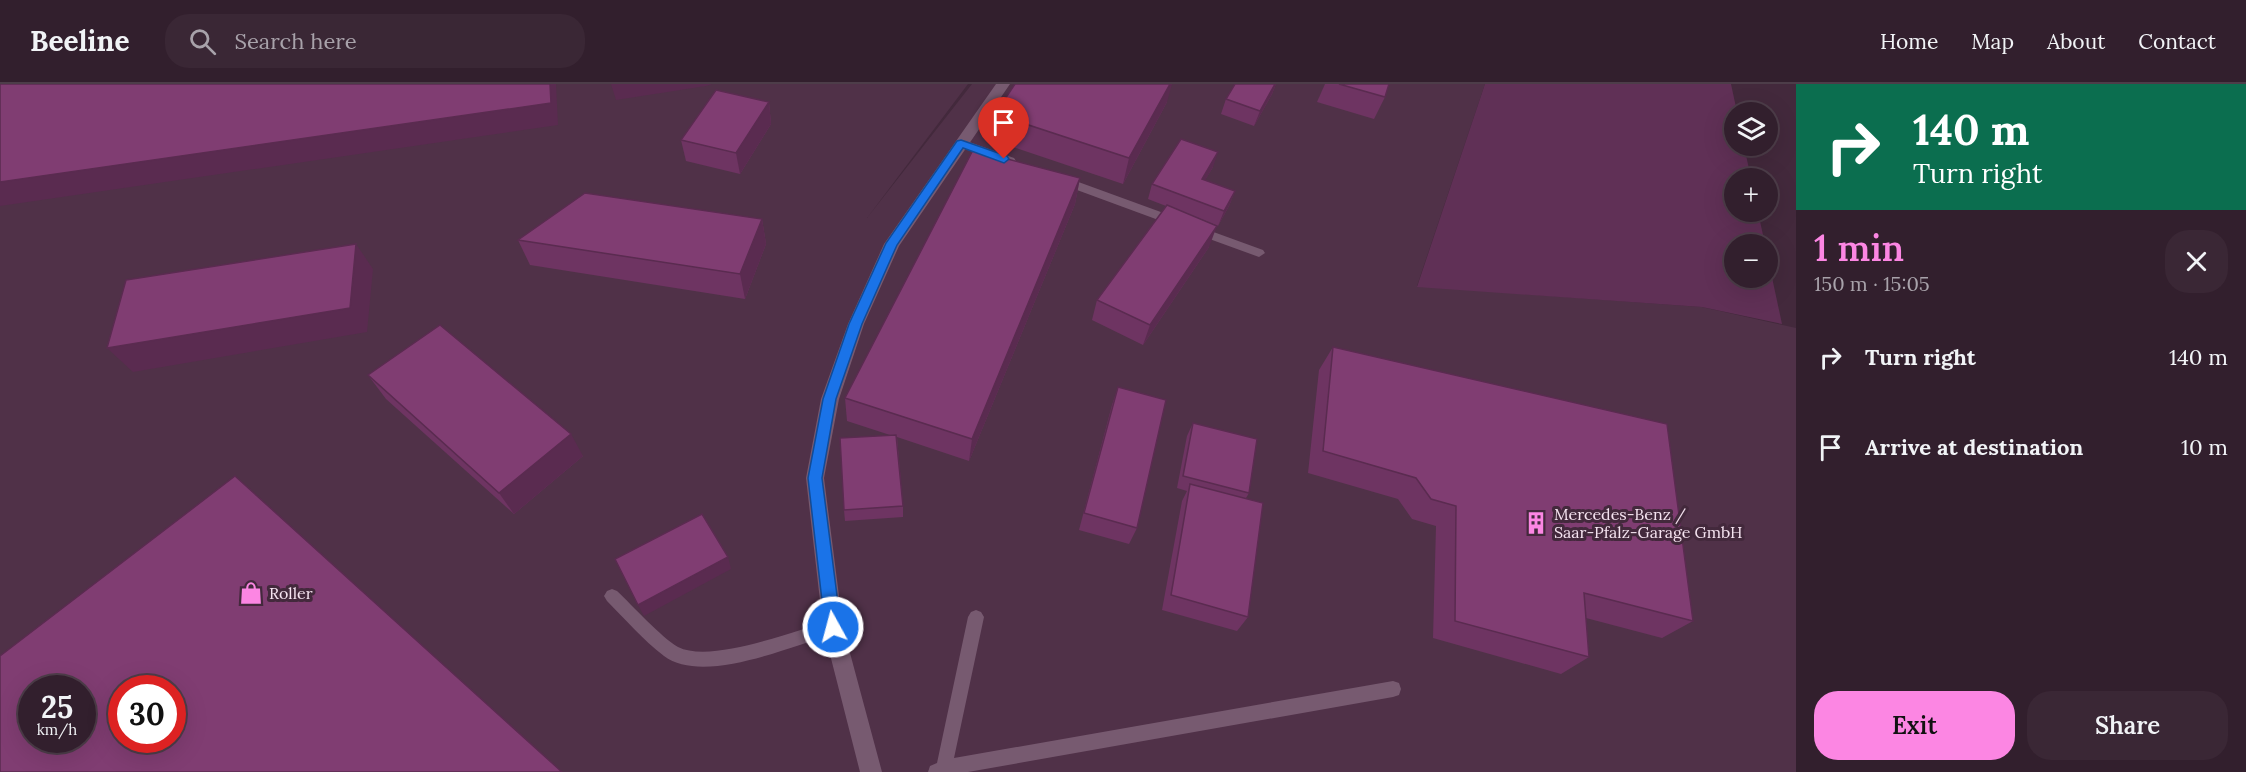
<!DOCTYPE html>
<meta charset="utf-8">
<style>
:root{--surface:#321f2d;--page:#3a2735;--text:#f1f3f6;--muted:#a8a2aa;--line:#4d3d49;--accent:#fc86e3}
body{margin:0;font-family:Lora,serif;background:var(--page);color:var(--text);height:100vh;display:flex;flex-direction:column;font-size:22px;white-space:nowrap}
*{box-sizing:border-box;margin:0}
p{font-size:20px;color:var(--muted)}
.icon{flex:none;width:33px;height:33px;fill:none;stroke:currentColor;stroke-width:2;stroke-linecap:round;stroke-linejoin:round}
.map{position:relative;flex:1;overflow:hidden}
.drawer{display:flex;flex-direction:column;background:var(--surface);width:450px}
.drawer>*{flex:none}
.guide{background:#0b6e4f;color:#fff;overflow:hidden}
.tools{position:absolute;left:1724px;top:18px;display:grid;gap:12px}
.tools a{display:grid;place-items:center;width:54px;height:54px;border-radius:50%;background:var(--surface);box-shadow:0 6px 24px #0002,0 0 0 2px var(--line);font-size:30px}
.speed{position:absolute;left:18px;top:591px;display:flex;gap:12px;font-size:30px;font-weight:700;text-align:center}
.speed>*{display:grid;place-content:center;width:78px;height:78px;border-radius:50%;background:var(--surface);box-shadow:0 6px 24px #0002,0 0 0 2px var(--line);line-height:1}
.speed small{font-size:15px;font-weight:400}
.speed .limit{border:9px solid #d22;background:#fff;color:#111}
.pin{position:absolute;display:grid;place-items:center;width:51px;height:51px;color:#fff;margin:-62px -26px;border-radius:50% 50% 50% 0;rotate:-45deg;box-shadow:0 0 6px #0007}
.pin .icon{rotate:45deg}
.me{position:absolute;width:66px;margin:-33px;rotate:353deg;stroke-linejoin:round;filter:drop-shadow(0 0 4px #0008)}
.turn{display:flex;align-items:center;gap:21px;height:126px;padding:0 18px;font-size:27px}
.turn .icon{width:78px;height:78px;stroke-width:2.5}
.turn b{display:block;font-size:42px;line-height:51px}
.round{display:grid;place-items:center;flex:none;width:63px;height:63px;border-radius:24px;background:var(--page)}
.overview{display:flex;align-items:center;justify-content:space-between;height:102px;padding:0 18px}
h1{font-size:36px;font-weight:600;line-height:45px;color:var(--accent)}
.primary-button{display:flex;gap:12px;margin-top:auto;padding:12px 18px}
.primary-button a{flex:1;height:69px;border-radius:24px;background:var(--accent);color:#111;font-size:24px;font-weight:600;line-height:69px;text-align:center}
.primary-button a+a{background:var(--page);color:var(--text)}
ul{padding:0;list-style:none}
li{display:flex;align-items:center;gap:18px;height:90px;padding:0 18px}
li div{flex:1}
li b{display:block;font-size:22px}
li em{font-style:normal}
header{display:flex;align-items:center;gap:36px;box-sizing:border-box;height:84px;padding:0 30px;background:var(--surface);border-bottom:2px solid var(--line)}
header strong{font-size:28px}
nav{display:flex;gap:33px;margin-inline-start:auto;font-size:21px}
.search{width:420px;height:54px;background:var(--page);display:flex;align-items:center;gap:15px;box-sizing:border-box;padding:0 21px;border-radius:24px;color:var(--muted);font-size:22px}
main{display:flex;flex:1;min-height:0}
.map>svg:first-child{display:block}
.built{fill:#503148;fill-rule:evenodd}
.green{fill:#603056}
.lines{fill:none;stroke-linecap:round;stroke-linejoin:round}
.lane{fill:#775a70;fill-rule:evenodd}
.street{fill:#775a70;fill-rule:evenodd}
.wall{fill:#6e3462}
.shaded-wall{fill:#5a2b50}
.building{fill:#803d72;stroke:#5a2b50;stroke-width:1.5;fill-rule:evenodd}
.route{fill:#1a73e8;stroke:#114b97;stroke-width:1.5}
.labels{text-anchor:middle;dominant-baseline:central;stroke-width:6;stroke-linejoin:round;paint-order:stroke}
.poi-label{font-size:16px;fill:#f6e4f1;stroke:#43293c;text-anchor:start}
</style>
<header>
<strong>Beeline</strong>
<div class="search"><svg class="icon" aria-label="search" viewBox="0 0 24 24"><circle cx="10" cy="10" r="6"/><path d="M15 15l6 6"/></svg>Search here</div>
<nav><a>Home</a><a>Map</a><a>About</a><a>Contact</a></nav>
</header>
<main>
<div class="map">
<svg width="1796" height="688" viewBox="0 0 1796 688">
<rect width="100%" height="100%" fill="#43293c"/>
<path class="built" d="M0,0H968L867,134L972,0H1485L1417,202L1702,223L1796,244V688H0ZM32,604H82V656H32ZM122,604H172V656H122Z"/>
<path class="green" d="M1485,0H1731L1737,28H1734V62H1744L1751,94H1734V128H1758L1765,160H1734V194H1767V170L1782,240L1702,223L1417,203Z"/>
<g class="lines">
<g class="lane">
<path d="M961,55L1014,74L1016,77L1010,81L957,62L956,59Z"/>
<path d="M1062,92L1180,135L1182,138L1180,141H1172L1058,99L1056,96Z"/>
<path d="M1197,142L1263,166L1265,169L1259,173L1193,149L1191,146L1193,143Z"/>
<path d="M612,505L617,507C632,521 662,554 678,563C712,580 796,546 833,536L838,538L841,543L838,548L833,550C789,563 703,601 664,572C643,556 625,535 607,517L604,512L607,507Z"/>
<path d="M976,526L981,528L984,533L954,674L1393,597L1399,599L1401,605L1399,611L1393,613L968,688H928L930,682L937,679L968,533L971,528Z"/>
</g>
<path class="street" d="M996,0H1010L899,162L864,240L839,315L824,394L843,543L882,688H860L823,543L806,394L821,315L848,240L884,160Z"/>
</g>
<g class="wall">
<path d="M1235,0H1276L1272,10L1254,42L1221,30L1226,15Z"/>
<path d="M1325,0H1389L1385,13L1374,35L1317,18Z"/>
<path d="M769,18L771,40L740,90L686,77L681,56Z"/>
<path d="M1167,18L1123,100L992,56L995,30Z"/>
<path d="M1213,83L1205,96L1235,107L1229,122L1218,142L1196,133L1209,163L1143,261L1092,236L1097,216L1166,122L1148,115L1152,100Z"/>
<path d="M1080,94L1075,120L969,377L897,353L903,422V433L845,437L844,426L890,351L847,337L845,314Z"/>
<path d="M762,135L766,160L745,215L530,181L518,156Z"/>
<path d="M1333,263L1693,537L1662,554L1586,534L1589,573L1561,590L1433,554L1436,442L1412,435L1398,415L1308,389L1319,286Z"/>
<path d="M368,291L583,372L514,430L386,315Z"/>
<path d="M1118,303L1137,444L1129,460L1079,446L1112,321Z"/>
<path d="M1193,339L1249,409L1246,414L1248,533L1237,547L1162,526L1182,417L1187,407L1177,404L1187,352Z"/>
</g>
<g class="shaded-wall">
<path d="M550,0H556L558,41L0,122V98Z"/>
<path d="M611,0H712L706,2L616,16Z"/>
<path d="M1170,0H1172L1167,18L1123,100L1129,74Z"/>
<path d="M1275,0H1276L1272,10L1254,42L1260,27Z"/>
<path d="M769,18L771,40L740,90L736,69Z"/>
<path d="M1218,68L1213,83L1197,110L1202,95Z"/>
<path d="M1080,94L1075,120L969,377L972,355Z"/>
<path d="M1235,107L1229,122L1218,142L1224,127Z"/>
<path d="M762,135L766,160L745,215L740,190Z"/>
<path d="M1217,142L1209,163L1143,261L1150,241Z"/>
<path d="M356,160L373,185L367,248L133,288L107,264Z"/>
<path d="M571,350L583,372L514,430L499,409Z"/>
<path d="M728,473L731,485L644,532L638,521Z"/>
</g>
<g class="building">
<path d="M0,0H550L551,19L0,98Z"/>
<path d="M1015,0H1170L1129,74L995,30Z"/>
<path d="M1235,0H1275L1260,27L1226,15Z"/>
<path d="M1339,0H1389L1385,13Z"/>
<path d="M716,6L769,18L736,69L681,56Z"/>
<path d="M1181,55L1218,68L1202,95L1235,107L1224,127L1152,100Z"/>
<path d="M973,66L1080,94L972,355L845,314Z"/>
<path d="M585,109L762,135L740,190L518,156Z"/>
<path d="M1167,121L1217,142L1150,241L1097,216Z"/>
<path d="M356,160L350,224L107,264L126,196Z"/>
<path d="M440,241L571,350L499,409L368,291Z"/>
<path d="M1333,263L1667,340L1693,537L1584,509L1589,573L1455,537L1456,422L1431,415L1416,394L1323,367Z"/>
<path d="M1118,303L1166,316L1137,444L1084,429Z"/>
<path d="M1193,339L1257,355L1249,409L1183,392Z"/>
<path d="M896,351L903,422L844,426L840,354Z"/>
<path d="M235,392L562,688H0V572ZM32,604H82V656H32ZM122,604H172V656H122Z"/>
<path d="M1190,400L1263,419L1248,533L1171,511Z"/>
<path d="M702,430L728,473L638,521L615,475Z"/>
</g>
<path class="route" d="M961,56L1007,72L1009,75L1004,79L963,64L897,161L862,240L836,315L822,394L841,543L838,548L833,550L827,548L825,543L808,394L823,315L849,240L886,159L957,57Z"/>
<defs>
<g id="building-bare" transform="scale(1.8)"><path d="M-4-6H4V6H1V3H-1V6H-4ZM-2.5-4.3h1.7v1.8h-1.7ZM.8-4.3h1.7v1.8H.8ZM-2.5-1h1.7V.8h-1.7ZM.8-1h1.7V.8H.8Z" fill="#fc86e3" stroke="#43293c" stroke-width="2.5" paint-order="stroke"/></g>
<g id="shop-bare" transform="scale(1.8)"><path d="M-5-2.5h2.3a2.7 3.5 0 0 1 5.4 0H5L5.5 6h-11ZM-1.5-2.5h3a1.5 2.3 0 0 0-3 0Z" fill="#fc86e3" stroke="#43293c" stroke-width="2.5" paint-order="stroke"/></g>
</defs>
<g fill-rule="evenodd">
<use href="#building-bare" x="1536" y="439"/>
<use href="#shop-bare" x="251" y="509"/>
</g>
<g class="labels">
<g class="poi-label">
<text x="1554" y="430">Mercedes-Benz /<tspan x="1554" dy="18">Saar-Pfalz-Garage GmbH</tspan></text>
<text x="269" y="509">Roller</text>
</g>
</g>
</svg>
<div class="tools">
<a><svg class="icon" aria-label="layers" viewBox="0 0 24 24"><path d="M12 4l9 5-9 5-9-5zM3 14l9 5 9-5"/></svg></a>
<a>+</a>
<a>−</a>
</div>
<div class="speed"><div>25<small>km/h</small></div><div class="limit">30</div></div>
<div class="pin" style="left:1004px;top:75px;background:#d93025"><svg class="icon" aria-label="arrive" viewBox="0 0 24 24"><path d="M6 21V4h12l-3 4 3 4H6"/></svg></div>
<svg class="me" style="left:833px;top:543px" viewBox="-20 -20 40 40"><circle r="17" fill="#1a73e8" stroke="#fff" stroke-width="3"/><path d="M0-11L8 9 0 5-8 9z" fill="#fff"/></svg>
</div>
<section class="drawer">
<div class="guide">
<div class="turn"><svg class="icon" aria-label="right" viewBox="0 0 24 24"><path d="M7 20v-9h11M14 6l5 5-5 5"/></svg><div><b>140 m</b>Turn right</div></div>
</div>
<div class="overview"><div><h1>1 min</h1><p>150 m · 15:05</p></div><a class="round"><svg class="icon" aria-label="close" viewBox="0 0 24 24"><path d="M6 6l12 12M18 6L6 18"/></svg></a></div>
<ul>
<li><svg class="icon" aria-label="right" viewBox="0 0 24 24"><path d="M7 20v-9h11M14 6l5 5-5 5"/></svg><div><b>Turn right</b></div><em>140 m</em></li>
<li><svg class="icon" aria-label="arrive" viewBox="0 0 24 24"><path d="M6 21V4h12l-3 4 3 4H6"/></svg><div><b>Arrive at destination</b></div><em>10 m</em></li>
</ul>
<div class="primary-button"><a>Exit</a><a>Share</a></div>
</section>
</main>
